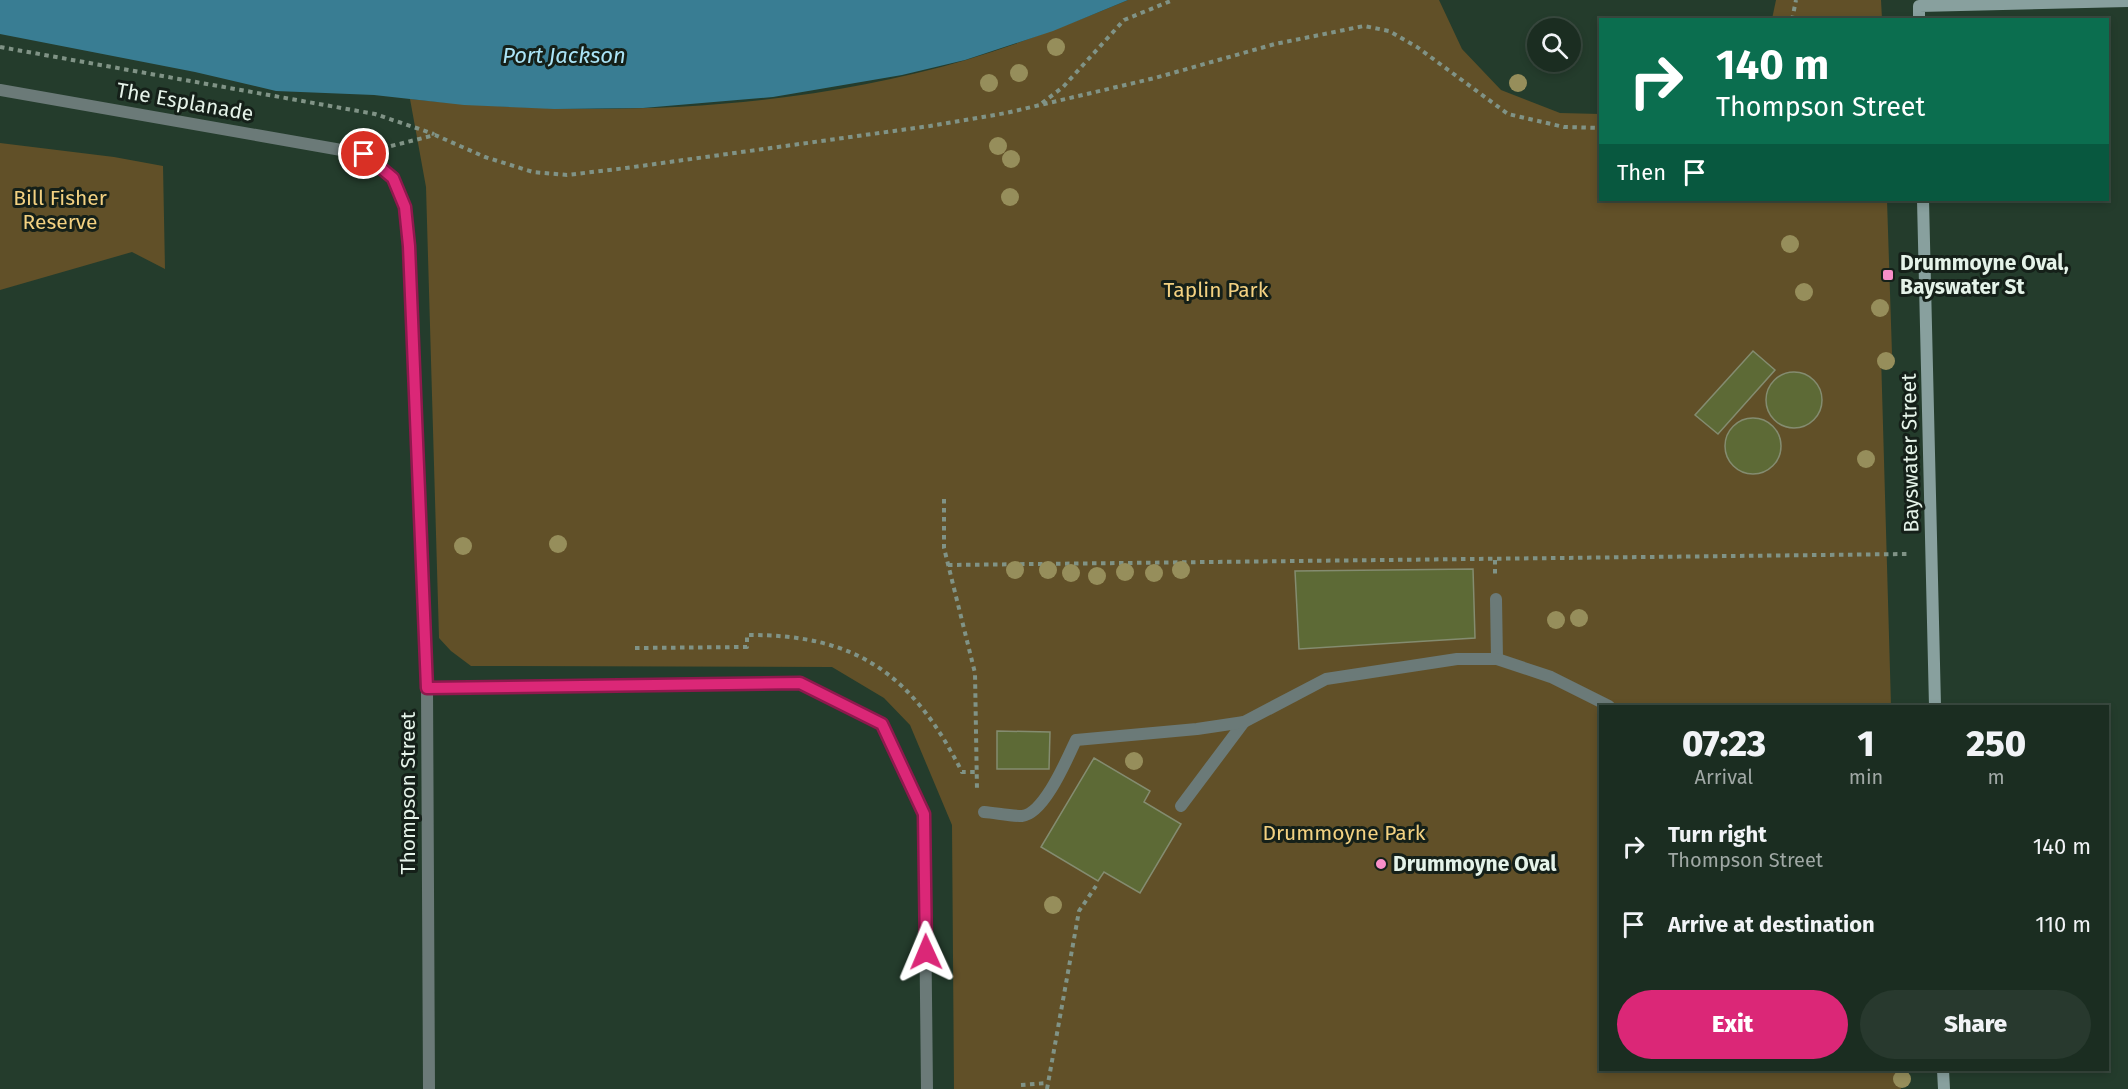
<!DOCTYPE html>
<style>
:root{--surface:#1b2d21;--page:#28392e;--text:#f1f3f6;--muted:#a0a8a5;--line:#39493f;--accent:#db2777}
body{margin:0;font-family:"Fira Sans",sans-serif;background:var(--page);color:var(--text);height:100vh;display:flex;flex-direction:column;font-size:22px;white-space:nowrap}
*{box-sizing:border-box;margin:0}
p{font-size:20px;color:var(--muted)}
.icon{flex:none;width:33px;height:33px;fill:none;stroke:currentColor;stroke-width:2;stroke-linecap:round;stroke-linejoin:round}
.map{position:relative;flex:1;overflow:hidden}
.panel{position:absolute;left:1599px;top:705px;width:510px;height:366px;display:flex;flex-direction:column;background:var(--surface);border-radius:0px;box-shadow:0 3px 9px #0003,0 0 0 2px var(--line)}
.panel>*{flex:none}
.banner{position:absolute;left:1599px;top:18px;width:510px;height:183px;border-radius:0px;box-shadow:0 3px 9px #0003,0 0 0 2px var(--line);background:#0b6e4f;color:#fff;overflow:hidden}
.tools{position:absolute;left:1527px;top:18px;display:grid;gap:12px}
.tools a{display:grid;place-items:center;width:54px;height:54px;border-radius:50%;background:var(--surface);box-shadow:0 3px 9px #0003,0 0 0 2px var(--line);font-size:30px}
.pin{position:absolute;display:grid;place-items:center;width:51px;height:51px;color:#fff;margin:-26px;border:3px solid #fff;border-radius:50%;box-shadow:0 2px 6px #0007}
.me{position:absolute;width:66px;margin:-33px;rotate:359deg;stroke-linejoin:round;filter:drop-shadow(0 0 4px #0008)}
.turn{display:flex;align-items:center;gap:21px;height:126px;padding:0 18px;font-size:27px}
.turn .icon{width:78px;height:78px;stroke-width:2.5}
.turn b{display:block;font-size:42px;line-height:51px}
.then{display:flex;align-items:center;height:57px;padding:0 18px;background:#0003;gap:12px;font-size:22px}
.eta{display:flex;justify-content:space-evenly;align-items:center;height:102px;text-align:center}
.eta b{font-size:36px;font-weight:800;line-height:42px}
.cta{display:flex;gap:12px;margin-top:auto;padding:12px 18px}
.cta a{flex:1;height:69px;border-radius:36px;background:var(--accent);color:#fff;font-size:24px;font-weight:800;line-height:69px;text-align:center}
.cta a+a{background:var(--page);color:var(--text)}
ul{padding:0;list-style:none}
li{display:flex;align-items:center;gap:18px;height:78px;padding:0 18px}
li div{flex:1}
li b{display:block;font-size:22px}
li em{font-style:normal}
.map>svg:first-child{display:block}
.green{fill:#615028}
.water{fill:#397d93}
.building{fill:#5d6a36;stroke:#848c70;stroke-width:1.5}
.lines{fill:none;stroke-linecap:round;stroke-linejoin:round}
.path{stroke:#809386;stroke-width:4;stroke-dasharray:4.5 4.5;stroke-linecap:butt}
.lane{stroke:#6b7a78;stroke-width:12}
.street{stroke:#6b7a78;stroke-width:12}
.secondary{stroke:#88a09e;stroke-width:12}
.tree{fill:#968e5b}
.route-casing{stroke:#8e194d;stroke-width:15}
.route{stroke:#db2777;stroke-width:10}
.poi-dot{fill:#f98fc9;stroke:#152019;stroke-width:2}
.labels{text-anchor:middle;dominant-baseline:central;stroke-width:6;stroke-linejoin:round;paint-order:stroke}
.street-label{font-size:21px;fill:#e5f3e9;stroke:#152019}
.park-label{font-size:21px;fill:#f3d181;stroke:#152019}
.poi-label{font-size:21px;font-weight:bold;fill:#e5f3e9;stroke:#152019;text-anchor:start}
.water-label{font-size:22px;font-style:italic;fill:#abe4f7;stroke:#152019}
</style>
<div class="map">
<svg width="2128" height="1089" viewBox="0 0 2128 1089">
<rect width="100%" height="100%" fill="#243c2c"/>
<g class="green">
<path d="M1128,0H1439L1462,49L1501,90L1560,113L1600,114V200H1887L1892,354L1881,355L1891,706H1600V1070H1900L1901,1089H954L952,825L910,725L884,698L832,667L471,666L451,651L439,638L426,187L410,99C593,118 788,112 966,60C1022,43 1075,22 1128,0Z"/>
<path d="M1776,0H1881L1882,19H1772Z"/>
<path d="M0,143L114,157L163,166L165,269L132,252L0,290Z"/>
</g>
<path class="water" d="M0,0H1128L1053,31L965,60L902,75L773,97L643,108L554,109L464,105L374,95L276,91L195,72L0,34Z"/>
<g class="building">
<path d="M1753,351L1775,370L1718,434L1695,415Z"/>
<circle cx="1794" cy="400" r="28"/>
<circle cx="1753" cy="446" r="28"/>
<path d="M1473,569L1475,638L1299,649L1295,571Z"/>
<path d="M997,731L1050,732L1049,769H997Z"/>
<path d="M1094,758L1150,791L1144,802L1181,824L1140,893L1104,872L1098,881L1041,847Z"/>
</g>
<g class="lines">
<g class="path">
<path d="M1792,20L1796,0"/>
<path d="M0,47L375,114L434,134"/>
<path d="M1042,103L1063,87L1124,20L1173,0"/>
<path d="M391,146L435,135L485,157L533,172L567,175L626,168L930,126L1006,113L1155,78L1275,44L1364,26L1389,31L1417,47L1508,114L1564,127L1600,128"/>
<path d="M944,499V548L975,673L977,790"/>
<path d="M1495,560V577"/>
<path d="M948,565L1907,554"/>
<path d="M635,648L747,647V635C857,634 913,675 962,772H976"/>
<path d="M1021,1085L1047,1083"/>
<path d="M1047,1089L1079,911L1096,886"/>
</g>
<g class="lane">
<path d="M1496,599L1497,659"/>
<path d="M1181,806L1244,722"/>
<path d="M984,812C996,813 1010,816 1022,816C1044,814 1067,759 1076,740L1197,729L1244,722L1326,679L1457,659H1497L1551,677L1609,706"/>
</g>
<g class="street">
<path d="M0,90L364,154L393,178L405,207L409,246L427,688L429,1089"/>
<path d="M427,688L800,683L882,724L924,814L927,1089"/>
</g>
<g class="secondary">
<path d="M1919,20V6L2128,1"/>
<path d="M1923,200L1935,706"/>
<path d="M1943,1070L1944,1089"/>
</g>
</g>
<g class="tree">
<circle cx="1056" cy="47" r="9"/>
<circle cx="1019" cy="73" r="9"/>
<circle cx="989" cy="83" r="9"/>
<circle cx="1518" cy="83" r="9"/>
<circle cx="998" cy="146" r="9"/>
<circle cx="1011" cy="159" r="9"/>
<circle cx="1010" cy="197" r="9"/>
<circle cx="1790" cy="244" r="9"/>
<circle cx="1804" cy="292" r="9"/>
<circle cx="1880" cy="308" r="9"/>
<circle cx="1886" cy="361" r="9"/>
<circle cx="1866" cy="459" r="9"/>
<circle cx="558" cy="544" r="9"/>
<circle cx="463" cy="546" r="9"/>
<circle cx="1015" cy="570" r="9"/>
<circle cx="1048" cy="570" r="9"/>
<circle cx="1181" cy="570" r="9"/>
<circle cx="1125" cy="572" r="9"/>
<circle cx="1071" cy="573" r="9"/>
<circle cx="1154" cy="573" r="9"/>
<circle cx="1097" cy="576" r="9"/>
<circle cx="1579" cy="618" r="9"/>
<circle cx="1556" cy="620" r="9"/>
<circle cx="1134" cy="761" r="9"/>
<circle cx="1053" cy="905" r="9"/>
<circle cx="1902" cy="1079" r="9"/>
</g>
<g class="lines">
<g class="route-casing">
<path id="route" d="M364,154L393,178L405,207L409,246L427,688L800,683L882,724L924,814L926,952"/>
</g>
<use href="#route" class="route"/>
</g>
<g class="poi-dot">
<rect x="1882" y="269" width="12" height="12" rx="3"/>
<circle cx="1381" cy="864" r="6"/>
</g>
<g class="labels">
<g class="street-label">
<text transform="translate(185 102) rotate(10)">The Esplanade</text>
<text transform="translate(1910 453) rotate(-91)">Bayswater Street</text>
<text transform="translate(408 793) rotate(-90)">Thompson Street</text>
</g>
<g class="park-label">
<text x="60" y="198">Bill Fisher<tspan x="60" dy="24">Reserve</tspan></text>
<text x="1216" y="290">Taplin Park</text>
<text x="1344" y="833">Drummoyne Park</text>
</g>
<g class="poi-label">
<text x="1900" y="263">Drummoyne Oval,<tspan x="1900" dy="24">Bayswater St</tspan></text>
<text x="1393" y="864">Drummoyne Oval</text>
</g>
<g class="water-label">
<text x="564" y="55">Port Jackson</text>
</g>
</g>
</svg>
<div class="tools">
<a><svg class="icon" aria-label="search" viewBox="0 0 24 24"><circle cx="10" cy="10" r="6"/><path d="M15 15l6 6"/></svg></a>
</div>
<div class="pin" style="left:364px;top:154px;background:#d93025"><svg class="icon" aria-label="arrive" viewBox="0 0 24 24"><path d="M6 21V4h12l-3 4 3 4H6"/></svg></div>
<svg class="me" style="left:926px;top:952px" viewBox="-20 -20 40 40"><path d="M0-17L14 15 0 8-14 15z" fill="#db2777" stroke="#fff" stroke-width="4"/></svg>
<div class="banner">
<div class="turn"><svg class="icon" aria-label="right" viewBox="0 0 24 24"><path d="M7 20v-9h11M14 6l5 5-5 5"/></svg><div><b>140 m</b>Thompson Street</div></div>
<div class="then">Then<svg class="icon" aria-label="arrive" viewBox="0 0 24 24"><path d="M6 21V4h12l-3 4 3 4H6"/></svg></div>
</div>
<section class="panel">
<div class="eta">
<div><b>07:23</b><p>Arrival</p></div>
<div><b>1</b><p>min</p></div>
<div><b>250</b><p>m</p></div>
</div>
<ul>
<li><svg class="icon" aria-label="right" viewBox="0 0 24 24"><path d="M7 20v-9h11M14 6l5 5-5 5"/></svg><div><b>Turn right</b><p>Thompson Street</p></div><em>140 m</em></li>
<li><svg class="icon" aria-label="arrive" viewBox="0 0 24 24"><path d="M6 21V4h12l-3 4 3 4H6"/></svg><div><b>Arrive at destination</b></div><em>110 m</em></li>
</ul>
<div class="cta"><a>Exit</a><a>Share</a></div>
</section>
</div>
